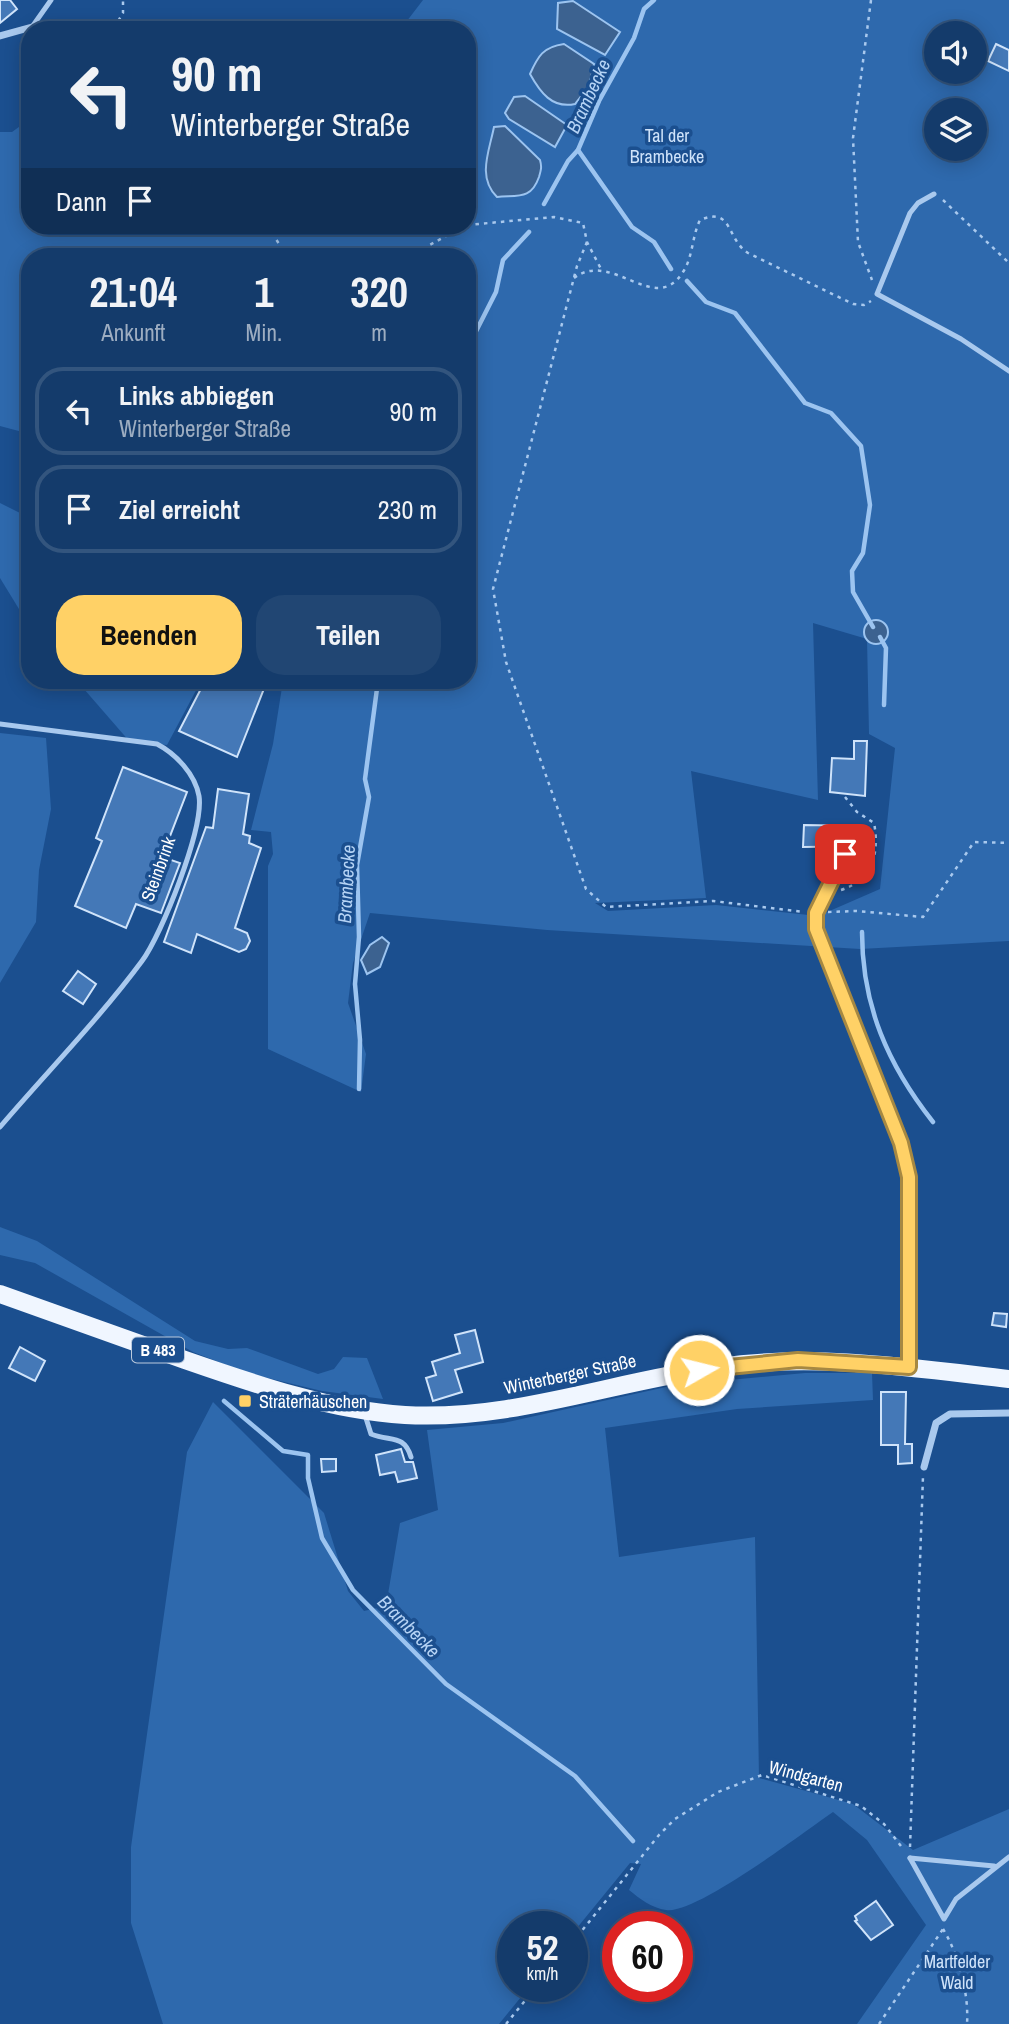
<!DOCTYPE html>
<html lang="de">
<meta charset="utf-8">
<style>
:root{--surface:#143b6b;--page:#214673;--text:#f1f3f6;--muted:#9dadc1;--line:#33557e;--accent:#ffd166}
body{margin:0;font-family:"Archivo Narrow",sans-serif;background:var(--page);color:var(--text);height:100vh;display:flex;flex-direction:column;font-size:26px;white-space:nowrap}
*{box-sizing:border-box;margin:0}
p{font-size:23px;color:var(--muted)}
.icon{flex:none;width:38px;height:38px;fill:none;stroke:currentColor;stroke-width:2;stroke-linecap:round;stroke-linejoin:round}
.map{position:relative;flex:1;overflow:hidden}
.drawer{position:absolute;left:21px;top:248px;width:455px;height:441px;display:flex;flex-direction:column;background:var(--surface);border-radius:28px;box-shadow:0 4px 18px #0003,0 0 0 2px var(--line)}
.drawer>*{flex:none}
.guide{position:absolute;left:21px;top:21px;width:455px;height:214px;border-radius:28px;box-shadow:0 4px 18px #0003,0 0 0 2px var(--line);background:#143b6b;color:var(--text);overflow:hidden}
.controls{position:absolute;left:924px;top:21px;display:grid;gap:14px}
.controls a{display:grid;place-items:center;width:63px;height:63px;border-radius:50%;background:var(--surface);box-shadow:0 4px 18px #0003,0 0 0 2px var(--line);font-size:35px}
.speed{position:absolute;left:497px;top:1911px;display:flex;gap:14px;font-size:35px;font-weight:700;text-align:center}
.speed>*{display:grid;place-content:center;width:91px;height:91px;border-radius:50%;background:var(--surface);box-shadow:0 4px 18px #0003,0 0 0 2px var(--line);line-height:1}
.speed small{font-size:18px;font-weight:400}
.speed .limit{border:10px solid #d22;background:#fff;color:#111}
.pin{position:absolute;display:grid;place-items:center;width:60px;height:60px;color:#fff;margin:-30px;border-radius:14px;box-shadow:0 4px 10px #0006}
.me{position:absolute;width:77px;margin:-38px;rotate:82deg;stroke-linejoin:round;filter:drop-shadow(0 0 5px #0008)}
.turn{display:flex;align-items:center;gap:24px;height:147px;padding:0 35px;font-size:32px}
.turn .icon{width:91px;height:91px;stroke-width:2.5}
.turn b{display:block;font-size:49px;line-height:60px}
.then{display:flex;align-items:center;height:66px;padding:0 35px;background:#0003;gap:14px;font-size:26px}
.eta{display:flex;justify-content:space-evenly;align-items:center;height:119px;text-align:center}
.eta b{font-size:42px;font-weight:700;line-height:49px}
.action{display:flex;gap:14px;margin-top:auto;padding:14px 35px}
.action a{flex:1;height:80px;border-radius:28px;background:var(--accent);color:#111;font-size:28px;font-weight:700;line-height:80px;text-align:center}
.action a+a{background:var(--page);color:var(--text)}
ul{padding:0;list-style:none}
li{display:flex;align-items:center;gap:21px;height:88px;margin:0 14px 10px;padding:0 21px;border:4px solid var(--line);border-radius:28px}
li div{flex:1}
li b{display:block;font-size:26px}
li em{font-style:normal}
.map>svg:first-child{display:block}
.green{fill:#2e69ad;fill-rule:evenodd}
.water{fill:#3c6290;stroke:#9cc4f0;stroke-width:2}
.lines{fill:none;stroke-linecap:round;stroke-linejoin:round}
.stream{stroke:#9cc4f0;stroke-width:4.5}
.building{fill:#4478b7;stroke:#cfe3fa;stroke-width:2}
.path{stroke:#a9c9ee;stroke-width:2.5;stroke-dasharray:3.5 5;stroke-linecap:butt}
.lane{stroke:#a9c9ee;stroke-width:5}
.street{stroke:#a9c9ee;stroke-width:7}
.primary{stroke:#f0f6ff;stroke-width:18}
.route-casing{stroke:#a68842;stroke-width:18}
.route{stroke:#ffd166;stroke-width:12}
.poi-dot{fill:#ffd166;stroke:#1b4f8f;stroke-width:2.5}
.labels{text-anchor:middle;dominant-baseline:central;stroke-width:7;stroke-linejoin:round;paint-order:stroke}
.shield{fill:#1b4f8f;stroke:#bbcadd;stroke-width:2}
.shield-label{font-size:16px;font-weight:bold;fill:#fff}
.park-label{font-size:18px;fill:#cfe3fa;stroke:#1b4f8f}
.street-label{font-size:18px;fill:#fff;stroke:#1b4f8f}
.poi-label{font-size:18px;fill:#fff;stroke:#1b4f8f;text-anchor:start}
.water-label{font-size:19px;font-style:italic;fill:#b5d3f5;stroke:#1b4f8f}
</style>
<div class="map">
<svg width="1009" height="2024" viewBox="0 0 1009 2024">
<rect width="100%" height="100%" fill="#1b4f8f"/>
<g class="green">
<path d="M423,0H1009V941L860,949L547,930L370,913L353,963L348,1003L366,1054L361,1092L268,1049V866L273,854L271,832L251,830L273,744L283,681H467V257H30V434L0,426V132H12L30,119V226H467V30H400ZM936,33H975V72H936ZM936,110H975V149H936ZM813,623L867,639L869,734L895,748L880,889L818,916L716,905L608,911L595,903L706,898L691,771L818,800Z"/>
<path d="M0,503L30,518V627L0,578Z"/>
<path d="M77,681H201L167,745L130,742Z"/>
<path d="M0,733L46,738L51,809L39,870L36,922L0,983Z"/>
<path d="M0,1227L37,1241L195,1341L228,1349L247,1348L318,1374L334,1369L343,1357L367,1358L383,1399L322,1391L247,1373L193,1352L35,1263L0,1255Z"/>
<path d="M805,1373H872L873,1400L737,1409L605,1428L619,1557L755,1537L759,1778L853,1804L913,1850L1009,1809V2024H857L926,1925L867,1840L833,1812C805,1831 696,1915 666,1910C652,1908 640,1899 629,1890L641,1864L630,1863L572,1934V1927H513V1986H530L499,2024H163L131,1923V1847L187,1452L213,1402L324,1513L348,1591L364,1611L386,1606L400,1523L438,1510L427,1430L503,1423L675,1385Z"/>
</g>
<g class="water">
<path d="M573,1L620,32L605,55L557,29L558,3Z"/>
<path d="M564,44L594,64L589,86L575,104C552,109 540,92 530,74C538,56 543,47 564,44Z"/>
<path d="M525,96L567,125L555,147L509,119L505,113L514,97Z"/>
<path d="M505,126L540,160C542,167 541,170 539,177C531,200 518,195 497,197C477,177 489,152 494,127Z"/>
<circle cx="876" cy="632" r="12"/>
<path d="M382,937L389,943L380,967L367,974L361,960L370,945Z"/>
</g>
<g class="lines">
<g class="stream">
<path d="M578,150L632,227L654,242L671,269"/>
<path d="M544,204L568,161L578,150L599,101L634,38L644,9L654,0"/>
<path d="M687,281L706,302L735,313L805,403L831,413L861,446L870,505L863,553L852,571L853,592L873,627"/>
<path d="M467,349L496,292L503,260L529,232"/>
<path d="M880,637L886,648L884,705"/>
<path d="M862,932C862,1006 888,1065 933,1122"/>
<path d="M359,1089L360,1040L355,984L359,937L357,865L369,797L365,779L378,681"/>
<path d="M224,1401L283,1451L308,1455V1478L322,1538L353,1590L446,1684L575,1776L633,1841"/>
</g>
</g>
<g class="building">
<path d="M0,0H10L17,9L0,23Z"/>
<path d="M996,44L1009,50V71L988,61Z"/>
<path d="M205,681H267L237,757L179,731Z"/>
<path d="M854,741H867L865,796L830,792L832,758L854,759Z"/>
<path d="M123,767L187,792L162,857L180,863L161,913L136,904L126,928L75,906L102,841L96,838Z"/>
<path d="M218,789L249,794L243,834L250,836L249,843L261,848L235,928L247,933L250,941L246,949L239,952L197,934L191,953L164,942L206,827L213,828Z"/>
<path d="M804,825L863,826V829H870L869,846L803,847Z"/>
<path d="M78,971L96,984L83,1004L63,991Z"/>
<path d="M994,1313L1007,1314L1006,1327L992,1325Z"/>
<path d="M475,1330L483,1362L455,1370L462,1392L433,1401L426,1378L436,1375L432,1362L460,1353L455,1335Z"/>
<path d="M20,1347L45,1361L35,1381L9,1368Z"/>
<path d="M881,1392H906L905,1444H912V1463L898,1464V1445H881Z"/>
<path d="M401,1449L405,1462H413L417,1478L398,1482L395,1472L380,1475L376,1455Z"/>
<path d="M321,1459H336V1471L322,1472Z"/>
<path d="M876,1901L893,1925L871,1940L855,1921L857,1920L855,1916Z"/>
</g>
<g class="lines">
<g class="path">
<path d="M871,0L853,138L858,242L872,280"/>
<path d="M46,27L124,30"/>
<path d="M114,28L123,13V0"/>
<path d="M943,200L1009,263"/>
<path d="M467,225L554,217L583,223L587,242L601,269"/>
<path d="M267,226L288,257"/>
<path d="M587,242L577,266L493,589L506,662L586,889L606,907L713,901L804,912"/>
<path d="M408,257L464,226"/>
<path d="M574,278C612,249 655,317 683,272C693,257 692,236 700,220C733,206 726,239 748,253L853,304L864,305L871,301"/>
<path d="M841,890C872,880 880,854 874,823L857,812L845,797"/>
<path d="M828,912L856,911L923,917L974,842L1009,843"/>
<path d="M910,1847L923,1476"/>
<path d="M943,1929C959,1955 969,1994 967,2024"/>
<path d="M572,1943L659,1835L675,1819L718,1792L762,1775L861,1806L884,1824L904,1850"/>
<path d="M506,2024L537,1986"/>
<path d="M879,2024L943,1929"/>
</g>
<g class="lane">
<path d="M32,27L51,0"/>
<path d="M934,194L918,203L910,213L877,294L961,339L1009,371"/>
<path d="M0,724L157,744C176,754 195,774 199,796C204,828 162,934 142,961C99,1019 47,1072 0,1127"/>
<path d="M365,1415L371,1434C391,1442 404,1434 411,1457"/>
<path d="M910,1858L944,1919L956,1899L1009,1857"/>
<path d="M910,1858L994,1866"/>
</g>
<g class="street">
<path d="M0,36L32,27"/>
<path d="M845,854L816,913V929L901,1143L909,1177V1366"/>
<path d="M924,1467L936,1423L950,1414L1009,1413"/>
</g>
<path class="primary" d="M0,1294C61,1316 123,1338 185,1360C257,1385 329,1410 405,1415C512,1421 614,1381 719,1367C816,1353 913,1368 1009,1379"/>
</g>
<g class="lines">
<g class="route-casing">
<path id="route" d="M699,1370L798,1360L909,1367V1177L901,1143L816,929V913L845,854"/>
</g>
<use href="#route" class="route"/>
</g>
<rect class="poi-dot" x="238" y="1394" width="14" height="14" rx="3.5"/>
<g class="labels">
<rect class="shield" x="132" y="1337.5" width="52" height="25" rx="5"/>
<g class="shield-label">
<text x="158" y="1350">B 483</text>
</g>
<g class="park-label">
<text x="667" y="135">Tal der<tspan x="667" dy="21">Brambecke</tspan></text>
<text x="957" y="1961">Martfelder<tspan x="957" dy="21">Wald</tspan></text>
</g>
<g class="street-label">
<text transform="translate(158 869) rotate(-70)">Steinbrink</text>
<text transform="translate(570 1374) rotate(-12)">Winterberger Straße</text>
<text transform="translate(806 1776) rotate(15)">Windgarten</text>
</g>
<g class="poi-label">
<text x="259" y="1401">Sträterhäuschen</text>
</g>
<g class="water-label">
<text transform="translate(588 96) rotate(-65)">Brambecke</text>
<text transform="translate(346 884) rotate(-87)">Brambecke</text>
<text transform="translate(409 1626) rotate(45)">Brambecke</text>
</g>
</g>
</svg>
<div class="controls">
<a><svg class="icon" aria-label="sound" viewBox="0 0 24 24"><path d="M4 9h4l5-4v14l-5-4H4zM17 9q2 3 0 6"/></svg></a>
<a><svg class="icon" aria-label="layers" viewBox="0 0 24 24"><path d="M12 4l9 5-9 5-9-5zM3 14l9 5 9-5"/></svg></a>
</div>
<div class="speed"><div>52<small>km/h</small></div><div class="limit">60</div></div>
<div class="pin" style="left:845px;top:854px;background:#d93025"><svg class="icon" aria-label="arrive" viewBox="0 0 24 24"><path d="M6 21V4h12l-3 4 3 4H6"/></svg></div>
<svg class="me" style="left:699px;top:1370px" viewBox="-20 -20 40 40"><circle r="17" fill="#ffd166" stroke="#fff" stroke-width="3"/><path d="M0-11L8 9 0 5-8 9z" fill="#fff"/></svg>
<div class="guide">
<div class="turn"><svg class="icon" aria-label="left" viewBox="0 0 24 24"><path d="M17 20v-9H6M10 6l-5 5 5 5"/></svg><div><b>90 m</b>Winterberger Straße</div></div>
<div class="then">Dann<svg class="icon" aria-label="arrive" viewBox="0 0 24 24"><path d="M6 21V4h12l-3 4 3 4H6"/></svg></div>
</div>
<section class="drawer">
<div class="eta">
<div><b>21:04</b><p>Ankunft</p></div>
<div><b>1</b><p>Min.</p></div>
<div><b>320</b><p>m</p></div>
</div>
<ul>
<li><svg class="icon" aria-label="left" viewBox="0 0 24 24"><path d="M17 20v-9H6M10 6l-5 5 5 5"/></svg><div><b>Links abbiegen</b><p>Winterberger Straße</p></div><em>90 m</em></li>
<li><svg class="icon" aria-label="arrive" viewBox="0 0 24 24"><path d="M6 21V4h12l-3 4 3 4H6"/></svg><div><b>Ziel erreicht</b></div><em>230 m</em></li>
</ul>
<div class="action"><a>Beenden</a><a>Teilen</a></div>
</section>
</div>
